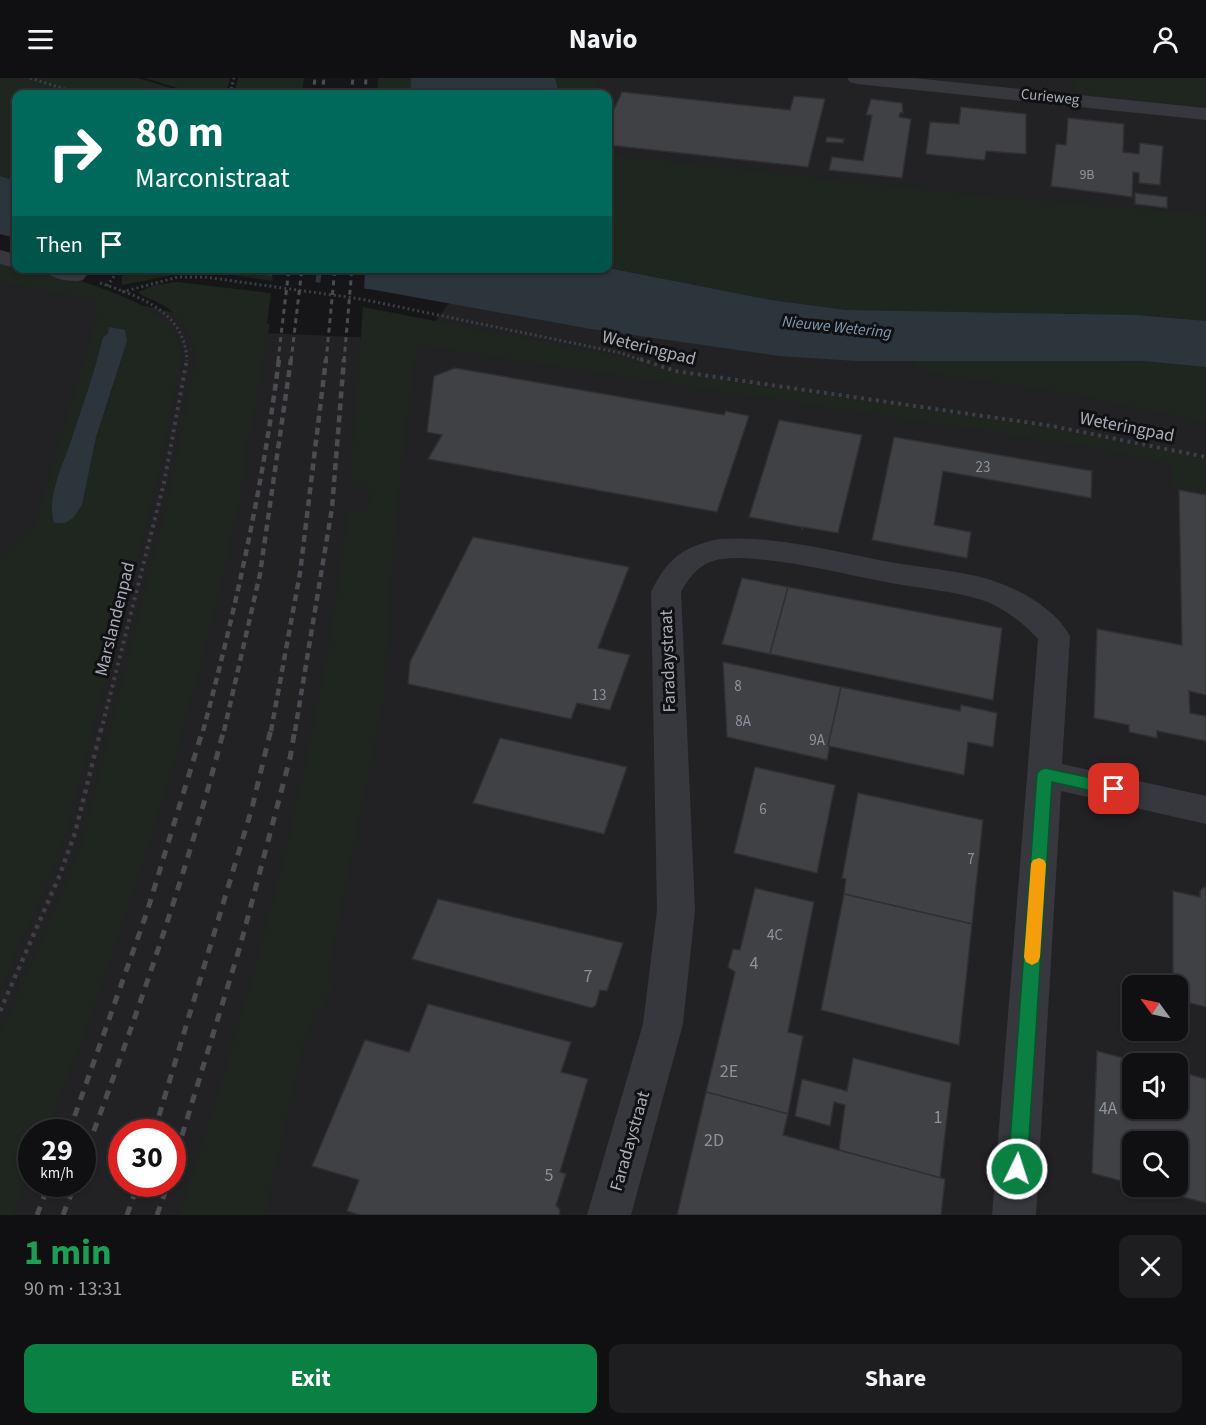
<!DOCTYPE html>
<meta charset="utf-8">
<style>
:root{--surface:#101012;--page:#1e1e20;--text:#f1f3f6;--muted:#9c9d9f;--line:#303032;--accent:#0b8043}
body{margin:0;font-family:"Source Sans 3",sans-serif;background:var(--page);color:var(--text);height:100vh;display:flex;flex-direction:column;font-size:22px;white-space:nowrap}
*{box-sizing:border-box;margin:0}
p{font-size:20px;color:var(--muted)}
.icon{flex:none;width:33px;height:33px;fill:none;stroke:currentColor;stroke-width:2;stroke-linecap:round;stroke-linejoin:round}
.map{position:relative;height:1137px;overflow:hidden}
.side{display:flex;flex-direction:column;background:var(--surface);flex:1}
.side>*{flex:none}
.banner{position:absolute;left:12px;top:12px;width:600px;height:183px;border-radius:12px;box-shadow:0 2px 4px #0004,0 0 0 2px var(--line);background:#00695c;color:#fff;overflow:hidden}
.needle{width:39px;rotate:303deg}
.tools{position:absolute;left:1122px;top:897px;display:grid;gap:12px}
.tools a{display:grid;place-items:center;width:66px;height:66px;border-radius:12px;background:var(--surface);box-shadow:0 2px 4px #0004,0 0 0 2px var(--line);font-size:30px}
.speed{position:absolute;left:18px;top:1041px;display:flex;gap:12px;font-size:30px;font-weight:700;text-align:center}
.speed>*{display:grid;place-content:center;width:78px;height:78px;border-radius:50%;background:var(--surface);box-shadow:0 2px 4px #0004,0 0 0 2px var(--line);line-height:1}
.speed small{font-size:15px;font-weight:400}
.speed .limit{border:9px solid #d22;background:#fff;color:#111}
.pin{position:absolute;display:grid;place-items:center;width:51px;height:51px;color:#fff;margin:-26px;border-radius:12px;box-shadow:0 3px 9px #0006}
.me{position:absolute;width:66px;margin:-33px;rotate:4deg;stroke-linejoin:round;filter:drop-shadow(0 0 4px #0008)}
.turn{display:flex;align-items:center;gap:21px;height:126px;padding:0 24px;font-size:27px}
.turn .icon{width:78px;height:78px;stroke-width:2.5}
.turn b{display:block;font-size:42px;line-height:51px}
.then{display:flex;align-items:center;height:57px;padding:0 24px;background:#0003;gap:12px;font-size:22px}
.round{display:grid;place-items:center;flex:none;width:63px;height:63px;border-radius:12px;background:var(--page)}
.summary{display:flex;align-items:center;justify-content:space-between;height:102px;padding:0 24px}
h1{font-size:36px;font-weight:700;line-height:45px;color:#1e9e55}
.button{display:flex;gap:12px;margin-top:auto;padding:12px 24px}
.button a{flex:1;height:69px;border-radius:12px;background:var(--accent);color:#fff;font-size:24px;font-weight:700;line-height:69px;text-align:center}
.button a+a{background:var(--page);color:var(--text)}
header{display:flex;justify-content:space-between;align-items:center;height:78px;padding:0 24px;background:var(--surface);font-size:27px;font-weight:700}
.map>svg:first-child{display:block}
.built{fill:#222225;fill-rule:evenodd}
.green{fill:#1e261f;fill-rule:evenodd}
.water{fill:#2c353c}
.pier{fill:#161618}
.building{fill:#404145;stroke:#303034;stroke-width:1.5}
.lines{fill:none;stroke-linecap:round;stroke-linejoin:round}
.path-far2{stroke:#3d3f44;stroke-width:3;stroke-dasharray:2 3;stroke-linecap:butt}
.path-far1{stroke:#3d3f44;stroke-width:4;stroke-dasharray:3 4.5;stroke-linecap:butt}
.path{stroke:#3d3f44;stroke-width:4.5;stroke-dasharray:4 5;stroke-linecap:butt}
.street{fill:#37383d;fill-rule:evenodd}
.rail-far2{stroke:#4a4c52;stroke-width:3;stroke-dasharray:5 4.5;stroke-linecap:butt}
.rail-far1{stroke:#4a4c52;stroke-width:4.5;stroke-dasharray:7 5;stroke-linecap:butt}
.rail{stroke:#4a4c52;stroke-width:5;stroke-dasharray:9 8;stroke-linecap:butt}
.route{fill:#0b8043;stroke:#07532c;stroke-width:1.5}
.slow{fill:#f59e0b}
.labels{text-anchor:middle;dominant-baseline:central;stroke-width:6;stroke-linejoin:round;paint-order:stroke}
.far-number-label{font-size:14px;fill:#8e929b}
.far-street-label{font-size:15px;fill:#a8adb8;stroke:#111113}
.number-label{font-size:15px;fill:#8e929b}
.far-water-label{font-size:16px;font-style:italic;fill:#7f9bb3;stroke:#111113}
.street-label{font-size:18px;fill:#a8adb8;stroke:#111113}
.near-number-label{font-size:18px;fill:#8e929b}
</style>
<header><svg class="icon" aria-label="menu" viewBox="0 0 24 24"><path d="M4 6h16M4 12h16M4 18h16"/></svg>Navio<svg class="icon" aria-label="person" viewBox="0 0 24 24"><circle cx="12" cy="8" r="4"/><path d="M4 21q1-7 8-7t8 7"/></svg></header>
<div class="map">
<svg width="1206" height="1137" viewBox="0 0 1206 1137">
<rect width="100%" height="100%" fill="#161618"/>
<path class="built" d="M547,0H1206V1137H0V195L264,255L421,262L475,191L608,190V16H553ZM1132,908H1178V952H1132ZM1132,986H1178V1030H1132ZM32,1054H82V1106H32ZM122,1054H172V1106H122ZM1132,1064H1178V1108H1132Z"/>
<g class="green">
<path d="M0,0H138L191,16H16V103L0,98Z"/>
<path d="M145,0H230L226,16H197Z"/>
<path d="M238,0H304L302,16H234Z"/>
<path d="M378,0H411L410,16H377Z"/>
<path d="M555,0H596L598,16H559Z"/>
<path d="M1073,0H1206V29L1074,15Z"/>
<path d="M608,77L991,119L1206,136V243L1137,237L846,232L771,222L608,190Z"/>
<path d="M0,184L16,187V190C53,191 138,218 165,243C176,253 181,265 181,280L157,403L66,755L48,803L0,910V478L35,447L98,236L89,221L0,203ZM108,256L128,258C117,315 90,368 82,427L80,433L52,439L55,412L97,284L103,259Z"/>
<path d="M128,190H217L274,199L273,203L220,195L189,194L122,207V199Z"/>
<path d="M177,204L271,215L267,246H270L268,255L262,260L265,265L264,275L251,352L247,358L243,386L246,390C200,617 132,839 46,1054H32L31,1090L12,1137H0V957L67,804L82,764L172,404L195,283C197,257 181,237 159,225C152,221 143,219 138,214L155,207Z"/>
<path d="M363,229L611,277L669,294L1050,350L1190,378L1206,381V414L1172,408V386L1089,369L417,267L405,353L392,482L384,619L327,898L337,899L304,963L265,1137H179C255,908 320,674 348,434H368L370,408H350Z"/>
<path d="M912,282C1010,285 1108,278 1206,289V344L1073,316L948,298L921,292Z"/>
</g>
<g class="water">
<path d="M411,0H555L559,16H410Z"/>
<path d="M0,98L16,103V160L0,156Z"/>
<path d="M608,190L771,222L846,232L1136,237L1206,243V289L1143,283H857L779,278L591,251L375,212L217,191Z"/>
<path d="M109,249L125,252L127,263L96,359L82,427L73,440L65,445H54C46,419 64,385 72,360C83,327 95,293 103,259L108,256Z"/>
</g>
<g class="pier">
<path d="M273,191H317L315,207L272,201Z"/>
<path d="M322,191H365L364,214L320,208Z"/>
</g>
<g class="building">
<path d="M622,14L790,32L794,18L825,21L808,89L608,67V44Z"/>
<path d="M871,21L902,25L903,35H900L899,39L911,41L902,100L829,92L832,79L863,83L872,37H866Z"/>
<path d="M961,29L1026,36V76L986,73L985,81L983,82L926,76L930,44L959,46Z"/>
<path d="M1068,40L1124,46L1123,74L1139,76L1140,65L1163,68L1160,107L1139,105V95L1133,94L1132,119L1051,108L1056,66L1066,67Z"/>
<path d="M827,59L844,61L843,65L826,64Z"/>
<path d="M1135,115L1167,119V130L1135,126Z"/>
<path d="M455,290L724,337L726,333L749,338L717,434L428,381L442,357L427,354L434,298Z"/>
<path d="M779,342L862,357L838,455L803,449L802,452V449L749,439Z"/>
<path d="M894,359L1092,393L1091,420L943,393L934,447L971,454L967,480L872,462Z"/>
<path d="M1179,412L1206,417V617L1189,613L1190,635L1206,638V663L1157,653V660L1129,654V647L1094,640L1097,551L1182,567Z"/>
<path d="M473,459L629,489L598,570L630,577L610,632L577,625L571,641L408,606L410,584Z"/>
<path d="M742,500L788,509L770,576L722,566Z"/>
<path d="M788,509L1002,550L993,622L770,576Z"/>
<path d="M723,584L841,609L827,682L727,659Z"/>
<path d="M841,609L960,633L961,627L997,635L993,669L968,664L964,697L828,668Z"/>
<path d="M500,660L627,689L604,756L473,725Z"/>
<path d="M755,689L835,707L817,795L734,775Z"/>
<path d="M858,715L983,742L972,846L844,816L846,801L842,800Z"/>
<path d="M1204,809L1206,810V929L1178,922V908H1173V813L1200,819V813Z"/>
<path d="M755,810L814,824L788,954L803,958L788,1036L706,1014L735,894L728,889L733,871L740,872Z"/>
<path d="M844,816L972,846L959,967L821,932Z"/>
<path d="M438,821L623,865L607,913L600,912L596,927L592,930L412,881Z"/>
<path d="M428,926L571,964L561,994L588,1001L560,1094L566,1096L556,1127L560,1132L559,1137H359L347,1133L359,1102L312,1088L365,962L409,974Z"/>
<path d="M1097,973L1146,986H1132V1030H1178V993L1206,1001V1125L1142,1108H1178V1064H1132V1106L1092,1095Z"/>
<path d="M853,980L951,1005L940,1100L839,1072L845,1027L834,1024L830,1048L795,1038L802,1001L847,1013Z"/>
<path d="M706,1014L788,1036L783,1057L945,1101L941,1137H677Z"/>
</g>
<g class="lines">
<g class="path-far2">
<path d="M30,0L81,16"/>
<path d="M230,16L234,0"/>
<path d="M100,205C140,219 185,233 187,283"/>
<path d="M107,208L120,190"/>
<path d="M122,214L178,199H205L361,221L621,275L644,283"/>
</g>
<g class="path-far1">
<path d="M640,281L675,293L1052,348L1206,379"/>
<path d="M101,653L164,405L187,281"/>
</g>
<path class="path" d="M0,933L59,799L75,755L101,651"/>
<g class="street">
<path d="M847,0H914L1206,30V42L857,6L850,4Z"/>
<path d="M0,172L16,176V190L0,186Z"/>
<path d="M42,190H79L87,197L83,202C72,205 49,201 42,190Z"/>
<path d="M719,461C778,457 838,475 895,485C930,491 969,493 1002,506C1028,516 1056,533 1070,558L1062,686L1206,718V746L1061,713L1036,1137H992L1038,561C1022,544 1001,527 978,521C953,513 924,511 897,506C855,499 750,471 713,483C698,487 688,501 681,514L695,832L683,946L631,1137H587L643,946L657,832L651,514C668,480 682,469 719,461Z"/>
</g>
<g class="rail-far2">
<path d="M313,16L315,0"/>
<path d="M322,16L324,0"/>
<path d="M351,16L353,0"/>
<path d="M365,16L366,0"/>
<path d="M278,283L289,190"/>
<path d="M291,283L302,190"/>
<path d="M326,283L335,190"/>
<path d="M344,283L352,190"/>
</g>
<g class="rail-far1">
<path d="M203,653C236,530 263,407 279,281"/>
<path d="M224,653L260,496L291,281"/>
<path d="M271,653L300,495L326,281"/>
<path d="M295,653L332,430L344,281"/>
</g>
<g class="rail">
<path d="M69,1054L147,834L203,651"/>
<path d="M154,1054L252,730L271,651"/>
<path d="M82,1085C135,942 186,799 224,651"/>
<path d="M172,1090L241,865L290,680L295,651"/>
<path d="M37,1137L49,1106"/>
<path d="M63,1137L75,1106"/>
<path d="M127,1137L138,1106"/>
<path d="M157,1137L168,1106"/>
</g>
</g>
<path class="route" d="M1045,690L1114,705L1119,707L1121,711L1119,716L1114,718L1052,704L1027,1091L1024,1097L1017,1100L1011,1097L1008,1091L1037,696L1040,692Z"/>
<path class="slow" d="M1039,780L1044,782L1046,786L1040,879L1038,884L1032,887L1026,884L1024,879L1031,786L1033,782Z"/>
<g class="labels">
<g class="far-number-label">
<text x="1087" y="97">9B</text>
</g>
<g class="far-street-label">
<text transform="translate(1050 19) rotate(6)">Curieweg</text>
</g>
<g class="number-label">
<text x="983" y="389">23</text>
<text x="738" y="608">8</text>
<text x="599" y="617">13</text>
<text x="743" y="643">8A</text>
<text x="817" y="662">9A</text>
<text x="763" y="731">6</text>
<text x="971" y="781">7</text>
<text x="775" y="857">4C</text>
</g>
<g class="far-water-label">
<text transform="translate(837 249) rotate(6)">Nieuwe Wetering</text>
</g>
<g class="street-label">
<text transform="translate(649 270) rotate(14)">Weteringpad</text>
<text transform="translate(1127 349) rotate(11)">Weteringpad</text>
<text transform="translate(115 541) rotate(-76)">Marslandenpad</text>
<text transform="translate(668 583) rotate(-92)">Faradaystraat</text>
<text transform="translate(630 1063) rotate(-74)">Faradaystraat</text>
</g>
<g class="near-number-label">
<text x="754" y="885">4</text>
<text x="588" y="898">7</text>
<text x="729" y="993">2E</text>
<text x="1108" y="1030">4A</text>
<text x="938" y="1039">1</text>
<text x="714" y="1062">2D</text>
<text x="549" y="1097">5</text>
</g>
</g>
</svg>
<div class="tools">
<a><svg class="needle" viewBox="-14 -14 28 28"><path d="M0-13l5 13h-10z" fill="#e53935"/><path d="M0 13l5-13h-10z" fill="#9c9d9f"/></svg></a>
<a><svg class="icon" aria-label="sound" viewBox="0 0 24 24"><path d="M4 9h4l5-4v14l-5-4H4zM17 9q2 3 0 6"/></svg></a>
<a><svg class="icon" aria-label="search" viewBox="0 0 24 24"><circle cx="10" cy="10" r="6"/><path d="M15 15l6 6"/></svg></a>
</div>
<div class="speed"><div>29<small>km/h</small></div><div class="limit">30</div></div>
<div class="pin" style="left:1114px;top:711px;background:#d93025"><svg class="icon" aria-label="arrive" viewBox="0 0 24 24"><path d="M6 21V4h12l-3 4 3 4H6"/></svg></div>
<svg class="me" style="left:1017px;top:1091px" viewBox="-20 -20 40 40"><circle r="17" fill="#0b8043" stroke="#fff" stroke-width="3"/><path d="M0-11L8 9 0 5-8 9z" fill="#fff"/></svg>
<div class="banner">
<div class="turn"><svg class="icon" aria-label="right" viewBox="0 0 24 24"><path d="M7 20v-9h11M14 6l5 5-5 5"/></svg><div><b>80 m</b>Marconistraat</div></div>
<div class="then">Then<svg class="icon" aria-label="arrive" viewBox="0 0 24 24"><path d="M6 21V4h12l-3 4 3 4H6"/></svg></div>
</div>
</div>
<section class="side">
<div class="summary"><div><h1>1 min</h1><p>90 m · 13:31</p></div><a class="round"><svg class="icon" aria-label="close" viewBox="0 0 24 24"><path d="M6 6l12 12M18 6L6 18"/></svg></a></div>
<div class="button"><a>Exit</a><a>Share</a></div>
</section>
